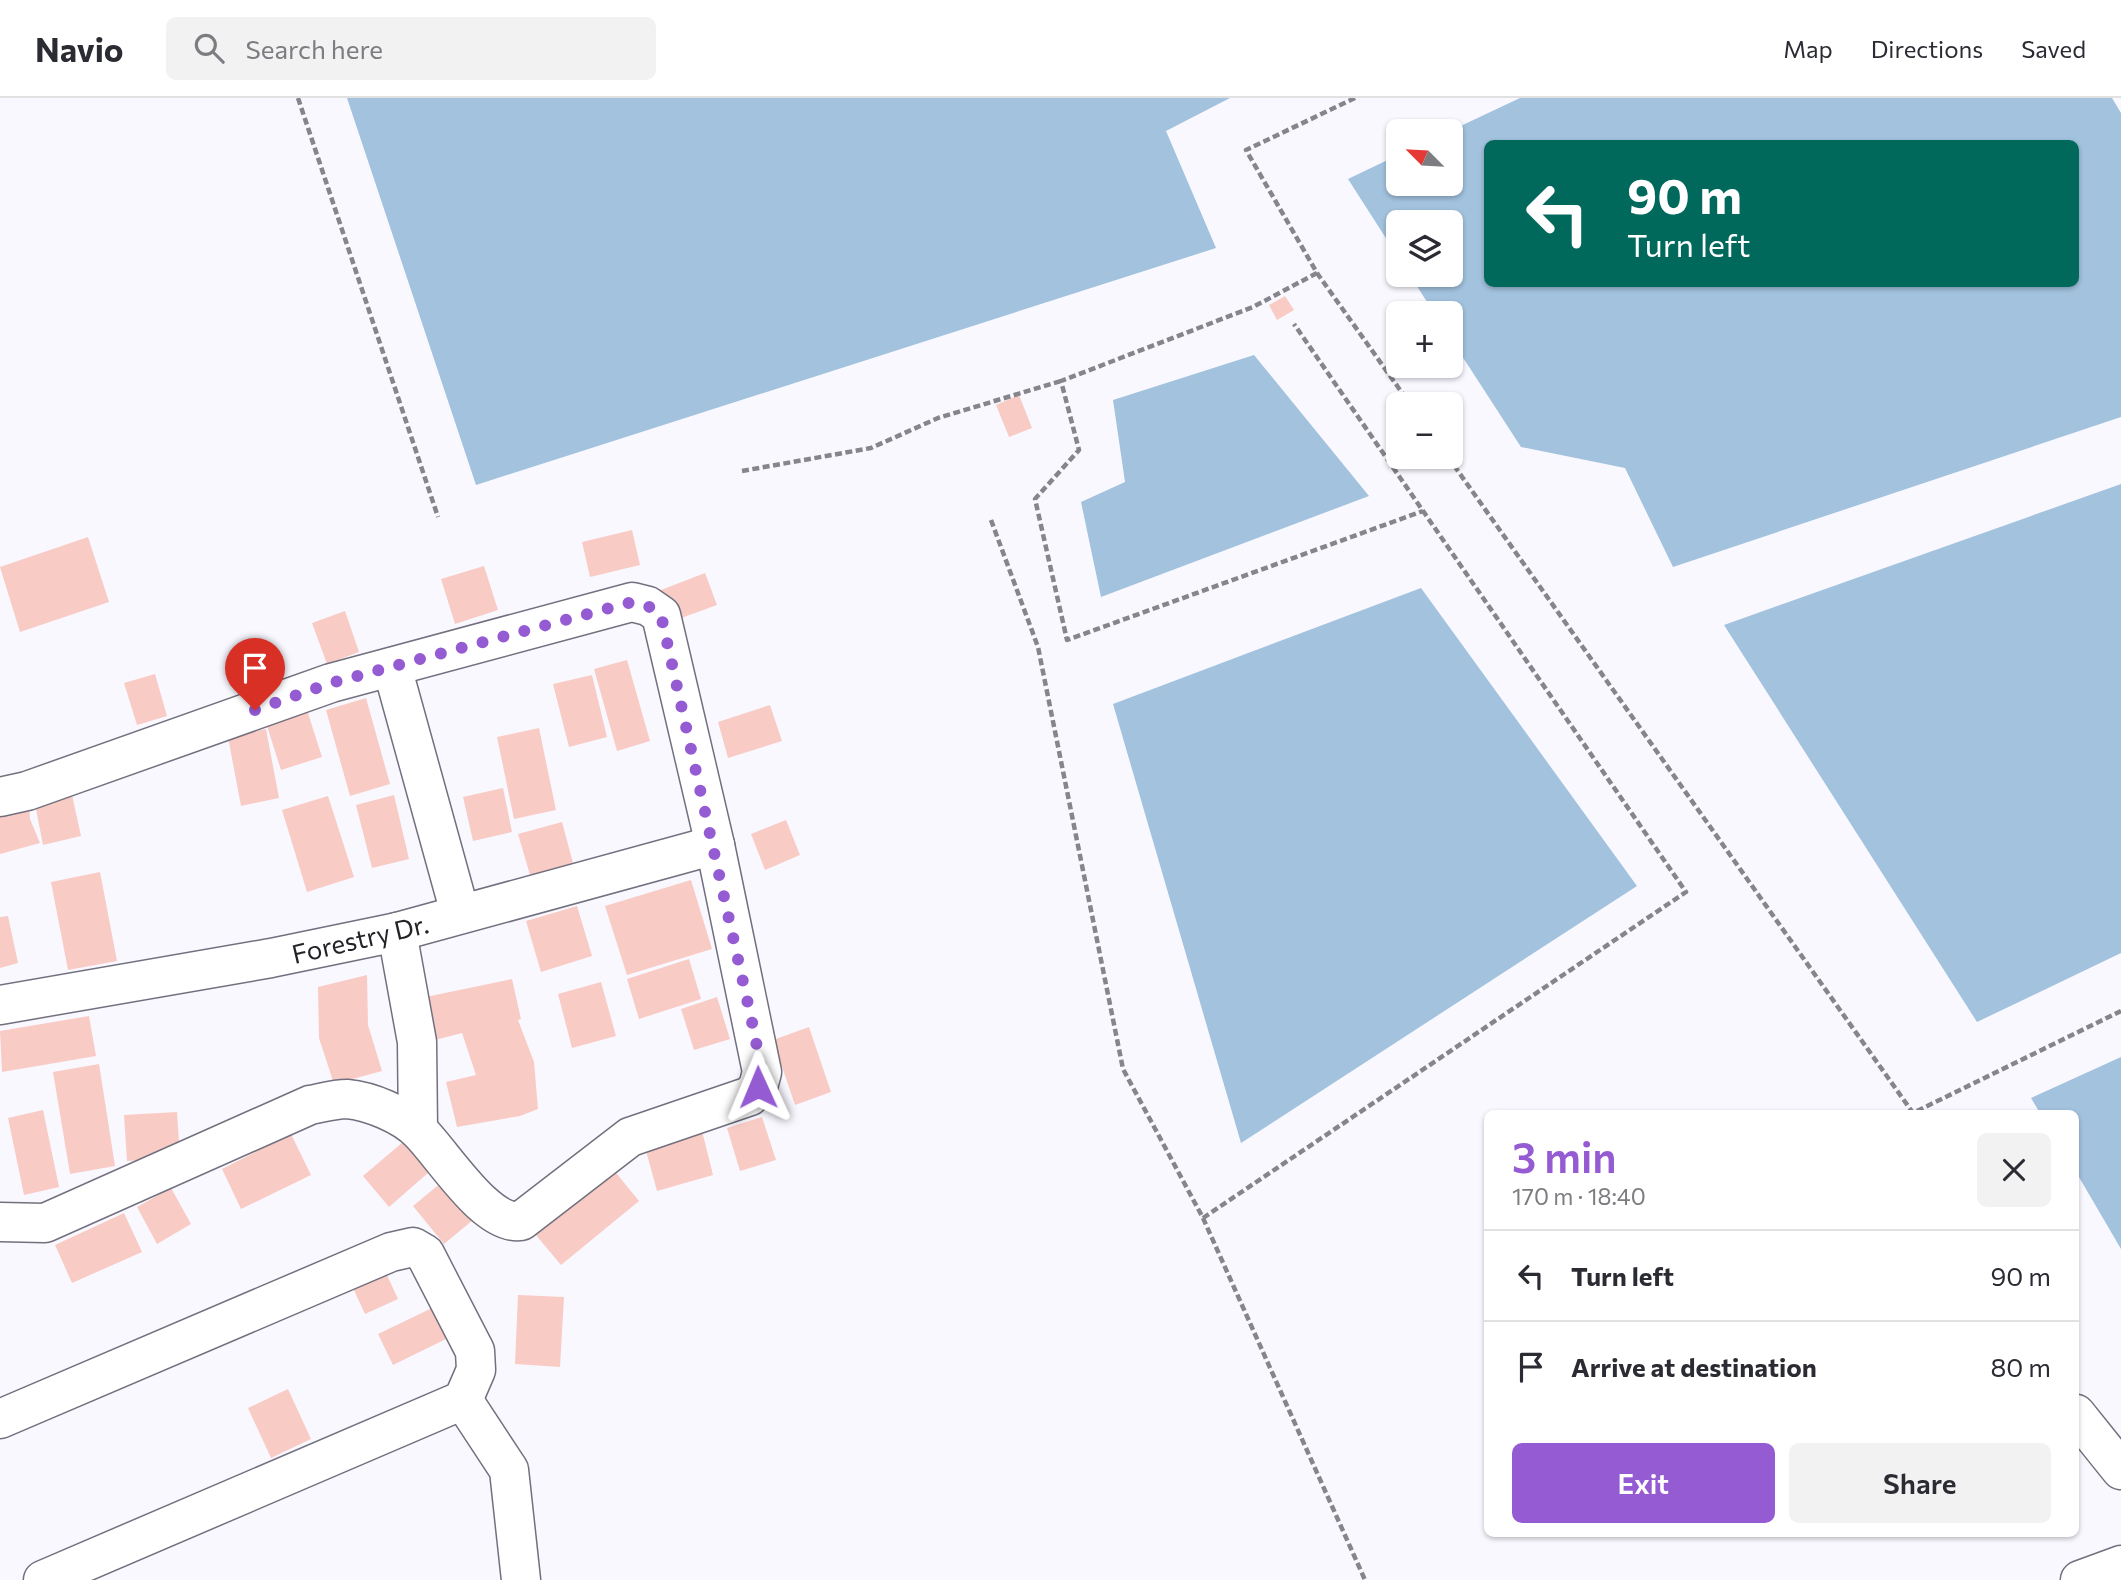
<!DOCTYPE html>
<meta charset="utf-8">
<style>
:root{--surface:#fff;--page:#f2f2f3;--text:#2b2b33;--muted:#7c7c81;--line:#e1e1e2;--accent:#955bd2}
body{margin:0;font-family:Commissioner,sans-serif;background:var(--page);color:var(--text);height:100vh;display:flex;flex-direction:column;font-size:26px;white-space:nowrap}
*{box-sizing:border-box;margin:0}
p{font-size:23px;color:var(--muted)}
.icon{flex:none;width:38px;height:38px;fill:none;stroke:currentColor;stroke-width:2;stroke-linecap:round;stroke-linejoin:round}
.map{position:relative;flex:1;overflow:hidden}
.drawer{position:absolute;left:1484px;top:1012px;width:595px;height:427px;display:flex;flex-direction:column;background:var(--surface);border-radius:10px;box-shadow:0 2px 5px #0004}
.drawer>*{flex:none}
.banner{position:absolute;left:1484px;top:42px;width:595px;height:147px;border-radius:10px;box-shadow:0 2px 5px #0004;background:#00695c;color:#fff;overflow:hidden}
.needle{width:46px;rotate:294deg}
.controls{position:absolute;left:1386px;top:21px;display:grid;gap:14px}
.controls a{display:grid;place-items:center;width:77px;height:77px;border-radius:10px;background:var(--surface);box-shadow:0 2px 5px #0004;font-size:35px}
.pin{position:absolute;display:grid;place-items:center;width:60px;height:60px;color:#fff;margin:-72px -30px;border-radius:50% 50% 50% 0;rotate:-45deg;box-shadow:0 0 7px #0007}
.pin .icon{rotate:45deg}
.me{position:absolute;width:77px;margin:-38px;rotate:359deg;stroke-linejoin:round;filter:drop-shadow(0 0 5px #0008)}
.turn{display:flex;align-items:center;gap:24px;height:147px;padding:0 28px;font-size:32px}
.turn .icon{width:91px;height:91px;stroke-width:2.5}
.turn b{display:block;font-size:49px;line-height:60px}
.round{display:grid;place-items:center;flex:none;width:74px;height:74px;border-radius:10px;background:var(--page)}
.summary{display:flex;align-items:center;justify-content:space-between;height:119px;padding:0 28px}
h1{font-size:42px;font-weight:600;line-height:52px;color:var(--accent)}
.button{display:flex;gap:14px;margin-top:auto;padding:14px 28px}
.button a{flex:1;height:80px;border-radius:10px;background:var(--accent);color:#fff;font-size:28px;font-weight:600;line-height:80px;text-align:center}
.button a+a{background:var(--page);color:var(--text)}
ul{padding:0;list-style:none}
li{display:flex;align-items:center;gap:21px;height:91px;padding:0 28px;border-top:2px solid var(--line)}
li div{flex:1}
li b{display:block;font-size:26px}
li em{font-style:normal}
header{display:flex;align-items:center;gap:42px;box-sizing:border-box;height:98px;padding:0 35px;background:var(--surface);border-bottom:2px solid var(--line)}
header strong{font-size:33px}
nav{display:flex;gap:38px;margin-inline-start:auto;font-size:24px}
.search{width:490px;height:63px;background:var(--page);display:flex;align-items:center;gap:18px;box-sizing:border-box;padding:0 24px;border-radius:10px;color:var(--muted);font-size:26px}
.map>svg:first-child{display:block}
.water{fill:#a2c2de;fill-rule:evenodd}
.building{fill:#f9cbc5}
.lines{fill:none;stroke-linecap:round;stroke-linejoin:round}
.minor-casing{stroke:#72707e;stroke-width:41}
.path{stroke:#86858b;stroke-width:4.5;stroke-dasharray:7 3.5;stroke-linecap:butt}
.minor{stroke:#fff;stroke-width:38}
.route{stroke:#955bd2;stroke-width:12;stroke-dasharray:0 21.6}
.labels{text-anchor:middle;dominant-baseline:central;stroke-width:5;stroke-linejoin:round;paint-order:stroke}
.street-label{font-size:26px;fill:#222227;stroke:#fff}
</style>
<header>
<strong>Navio</strong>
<div class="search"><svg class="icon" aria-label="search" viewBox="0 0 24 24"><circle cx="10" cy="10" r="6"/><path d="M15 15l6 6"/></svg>Search here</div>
<nav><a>Map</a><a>Directions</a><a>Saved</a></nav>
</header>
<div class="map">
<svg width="2121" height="1482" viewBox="0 0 2121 1482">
<rect width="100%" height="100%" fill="#f9f8ff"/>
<g class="water">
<path d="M347,0H1230L1166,33L1216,150L476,387Z"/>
<path d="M1520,0H2112L2121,15V319L1673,469L1625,370L1521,349L1451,241V215H1434L1410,177H1451V124H1398V159L1348,81L1398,57V86H1451L1450,33ZM1488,46H2076V186H1488Z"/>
<path d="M1254,257L1369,398L1101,499L1081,404L1125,384L1113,302Z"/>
<path d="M2121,386V855L1977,924L1724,527Z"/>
<path d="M1421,490L1637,788L1241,1045L1113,606Z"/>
<path d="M2121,959V1151L2076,1074V1015H2040L2031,1000Z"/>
</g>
<g class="building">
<path d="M1285,198L1294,212L1277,222L1269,207Z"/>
<path d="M1019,297L1032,330L1009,339L996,307Z"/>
<path d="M632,432L640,467L590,479L582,444Z"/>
<path d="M88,439L109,504L20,534L0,469Z"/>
<path d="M484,468L498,512L455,526L441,481Z"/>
<path d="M705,475L717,507L673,523L661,492Z"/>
<path d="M345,513L359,554L327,566L312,525Z"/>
<path d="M627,562L650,643L617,653L594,571Z"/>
<path d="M155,576L167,618L137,627L124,585Z"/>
<path d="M592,577L607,639L569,649L553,586Z"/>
<path d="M366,600L390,686L350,698L326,612Z"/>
<path d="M770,607L782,643L728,660L718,624Z"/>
<path d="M307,612L322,659L281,672L266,625Z"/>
<path d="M539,630L556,712L514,721L497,639Z"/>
<path d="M266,631L279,700L241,708L228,639Z"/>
<path d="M503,690L512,734L473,743L463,699Z"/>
<path d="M72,697L81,738L43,747L35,706Z"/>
<path d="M394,697L409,761L372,770L356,707Z"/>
<path d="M328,698L354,779L307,794L282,712Z"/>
<path d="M29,704L30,721L40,745L0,756V712Z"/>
<path d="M786,722L800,757L765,772L751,736Z"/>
<path d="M562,724L573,765L530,777L518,736Z"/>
<path d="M100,774L117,863L68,872L51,784Z"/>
<path d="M691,782L712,851L627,877L605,808Z"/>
<path d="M577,808L592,858L541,874L526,823Z"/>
<path d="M8,818L18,865L0,870V819Z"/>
<path d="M689,861L701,901L639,921L627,881Z"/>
<path d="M367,877L368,927L382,973L334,986L319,940L318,889Z"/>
<path d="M512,881L521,921L518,922L534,964L538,1011L520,1018L457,1029L446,984L476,977L462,935L431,943L416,901Z"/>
<path d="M601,884L616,938L572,950L558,896Z"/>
<path d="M717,899L730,941L694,952L681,911Z"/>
<path d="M89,918L96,958L2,974L0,933Z"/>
<path d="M809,929L831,994L795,1007L773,942Z"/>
<path d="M99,966L115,1068L70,1076L53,974Z"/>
<path d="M43,1012L59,1089L24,1097L8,1020Z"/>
<path d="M177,1014L180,1060L127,1063L124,1017Z"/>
<path d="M762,1019L776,1062L740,1073L727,1030Z"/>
<path d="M702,1033L713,1077L657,1093L645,1049Z"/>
<path d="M291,1036L311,1077L241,1111L222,1071Z"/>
<path d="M403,1044L429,1074L389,1109L363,1078Z"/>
<path d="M608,1065L639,1103L561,1167L530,1130Z"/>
<path d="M448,1079L479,1117L444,1146L413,1108Z"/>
<path d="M171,1090L191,1126L157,1146L137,1109Z"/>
<path d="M124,1115L142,1154L72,1185L55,1147Z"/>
<path d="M386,1175L398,1201L365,1216L353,1190Z"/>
<path d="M518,1197L564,1199L560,1269L515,1266Z"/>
<path d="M432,1210L446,1241L393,1267L378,1236Z"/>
<path d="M288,1291L311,1341L271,1360L248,1310Z"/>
</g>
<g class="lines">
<g class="minor-casing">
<g id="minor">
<path d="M392,569L460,815"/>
<path d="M0,699L27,693L331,585L632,504L648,508L661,517L715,747L762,974L758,989L750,998L630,1039L521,1123C486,1128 444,1058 420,1034C404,1017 370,1003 347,1001C335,1001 321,1005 310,1007L45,1125L0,1124"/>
<path d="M397,834L417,944L418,1031"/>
<path d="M0,907L271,860L397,834L715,747"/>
<path d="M463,1302L509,1372L521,1482"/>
<path d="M2076,1316L2121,1372"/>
<path d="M0,1321L391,1154L413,1149L425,1156L475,1253L476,1272L463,1302L43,1482"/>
<path d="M2080,1482L2121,1467"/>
</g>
</g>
<g class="path">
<path d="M298,0L438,419"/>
<path d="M1355,0L1246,52L1317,175L1410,306"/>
<path d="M1317,175L1253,209L1061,283L1079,352L1035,401L1067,542L1423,413"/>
<path d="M1448,359L1913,1015L2121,913"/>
<path d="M742,373L871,350L938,320L1061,283"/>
<path d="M991,422L1038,549L1123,971L1203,1120L1365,1482"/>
<path d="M1203,1120L1686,794L1294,226"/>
</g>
<use href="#minor" class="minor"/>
</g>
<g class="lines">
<path class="route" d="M255,612L331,585L632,504L648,508L661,517L752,924L762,974L758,989"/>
</g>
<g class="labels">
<g class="street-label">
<text transform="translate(360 840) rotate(-13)">Forestry Dr.</text>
</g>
</g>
</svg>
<div class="controls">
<a><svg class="needle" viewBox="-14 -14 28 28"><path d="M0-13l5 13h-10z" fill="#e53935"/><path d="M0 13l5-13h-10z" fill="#7c7c81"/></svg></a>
<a><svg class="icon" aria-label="layers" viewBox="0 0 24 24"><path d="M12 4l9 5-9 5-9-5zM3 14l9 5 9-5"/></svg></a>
<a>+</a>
<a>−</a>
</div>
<div class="pin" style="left:255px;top:612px;background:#d93025"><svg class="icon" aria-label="arrive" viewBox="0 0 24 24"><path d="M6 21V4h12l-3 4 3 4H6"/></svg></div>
<svg class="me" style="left:758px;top:989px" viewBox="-20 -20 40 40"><path d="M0-17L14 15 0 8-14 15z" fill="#955bd2" stroke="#fff" stroke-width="4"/></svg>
<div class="banner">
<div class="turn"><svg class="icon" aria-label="left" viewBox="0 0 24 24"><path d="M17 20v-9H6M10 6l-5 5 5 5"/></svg><div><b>90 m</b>Turn left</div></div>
</div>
<section class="drawer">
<div class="summary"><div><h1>3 min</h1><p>170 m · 18:40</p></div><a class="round"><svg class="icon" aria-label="close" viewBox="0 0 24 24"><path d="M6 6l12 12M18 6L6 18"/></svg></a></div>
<ul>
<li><svg class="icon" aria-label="left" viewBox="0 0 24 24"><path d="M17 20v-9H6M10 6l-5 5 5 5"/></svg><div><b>Turn left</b></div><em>90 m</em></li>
<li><svg class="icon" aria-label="arrive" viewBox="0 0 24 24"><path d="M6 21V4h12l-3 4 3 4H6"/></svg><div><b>Arrive at destination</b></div><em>80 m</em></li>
</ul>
<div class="button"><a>Exit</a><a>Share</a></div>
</section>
</div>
